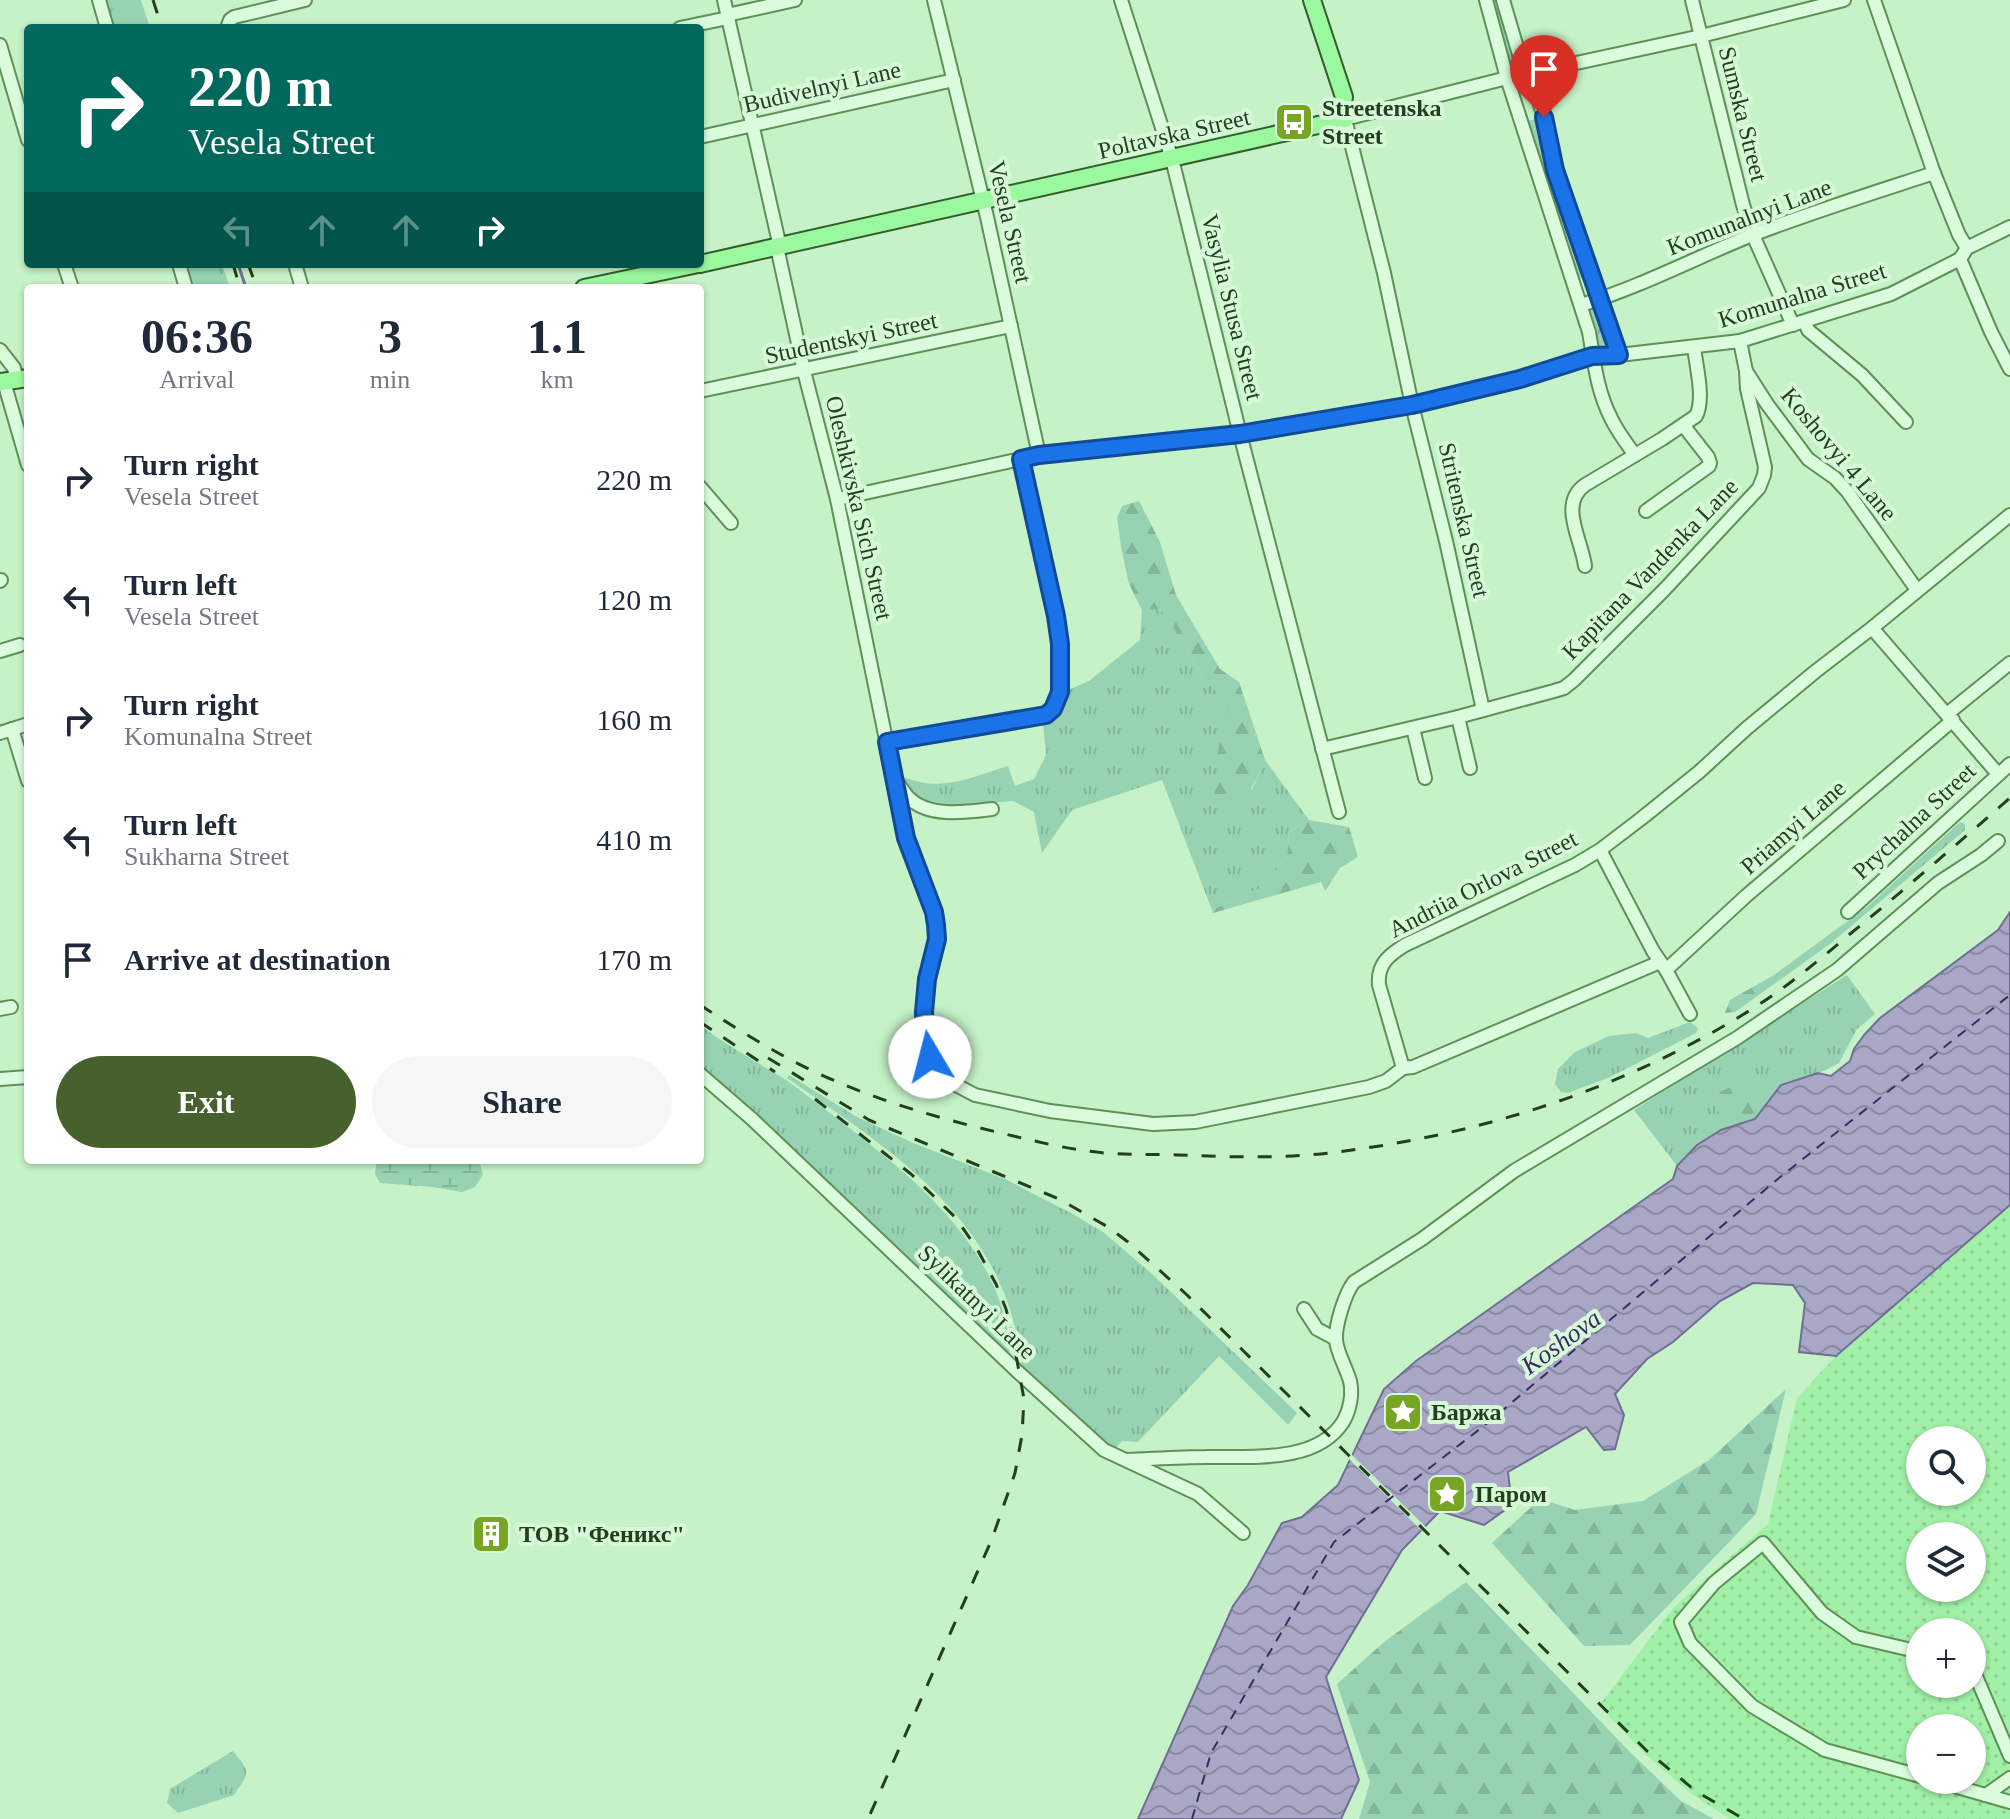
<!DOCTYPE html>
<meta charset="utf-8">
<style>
:root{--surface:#fff;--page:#f6f6f7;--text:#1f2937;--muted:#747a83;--accent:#47612e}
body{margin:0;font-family:"Times New Roman",serif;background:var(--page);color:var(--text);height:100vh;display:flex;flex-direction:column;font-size:30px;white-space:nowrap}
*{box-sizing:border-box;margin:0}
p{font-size:26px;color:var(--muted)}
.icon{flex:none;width:44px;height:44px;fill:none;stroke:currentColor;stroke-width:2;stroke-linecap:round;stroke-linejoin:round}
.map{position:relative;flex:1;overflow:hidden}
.panel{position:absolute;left:24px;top:284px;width:680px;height:880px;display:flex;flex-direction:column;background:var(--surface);border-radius:8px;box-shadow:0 2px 6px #0004}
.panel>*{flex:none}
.top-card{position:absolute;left:24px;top:24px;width:680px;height:244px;border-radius:8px;box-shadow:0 2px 6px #0004;background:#00695c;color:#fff;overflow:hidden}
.tools{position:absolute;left:1906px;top:1426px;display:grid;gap:16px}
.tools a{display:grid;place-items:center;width:80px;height:80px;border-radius:50%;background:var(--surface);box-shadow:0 2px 6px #0004;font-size:40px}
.pin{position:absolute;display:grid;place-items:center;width:68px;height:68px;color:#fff;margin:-82px -34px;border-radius:50% 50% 50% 0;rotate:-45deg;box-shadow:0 0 8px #0007}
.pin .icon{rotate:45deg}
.me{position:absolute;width:88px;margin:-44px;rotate:352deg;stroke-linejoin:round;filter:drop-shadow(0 0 6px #0008)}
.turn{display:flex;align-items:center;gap:28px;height:168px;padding:0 32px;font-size:36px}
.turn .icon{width:104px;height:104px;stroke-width:2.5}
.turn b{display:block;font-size:56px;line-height:68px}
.lanes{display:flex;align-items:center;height:76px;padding:0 32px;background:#0003;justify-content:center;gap:40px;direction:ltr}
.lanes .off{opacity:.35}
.eta{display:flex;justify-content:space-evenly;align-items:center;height:136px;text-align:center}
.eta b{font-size:48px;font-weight:700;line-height:56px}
.primary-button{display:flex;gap:16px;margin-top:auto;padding:16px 32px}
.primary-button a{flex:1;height:92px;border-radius:48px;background:var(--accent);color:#fff;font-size:32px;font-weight:700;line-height:92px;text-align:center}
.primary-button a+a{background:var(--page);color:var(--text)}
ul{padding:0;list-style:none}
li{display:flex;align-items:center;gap:24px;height:120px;padding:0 32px}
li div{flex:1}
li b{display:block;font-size:30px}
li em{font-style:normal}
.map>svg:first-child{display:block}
.grass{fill:url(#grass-tufts)}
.forest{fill:url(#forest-firs)}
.wetland{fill:url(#wetland-marsh)}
.sand{fill:url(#sand-dots);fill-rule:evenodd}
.water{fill:url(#water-waves);stroke:#716d95;stroke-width:2}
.pier{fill:#c5f2c7}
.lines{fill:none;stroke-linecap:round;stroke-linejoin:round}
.stream{stroke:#716d95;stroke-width:3}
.ferry{stroke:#3b2c60;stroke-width:2;stroke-dasharray:10 8;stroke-linecap:butt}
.minor-casing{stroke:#5f9059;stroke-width:16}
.major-casing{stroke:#365d2d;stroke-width:20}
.minor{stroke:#dafcdc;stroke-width:12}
.major{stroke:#9af89e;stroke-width:16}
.rail{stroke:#233f1e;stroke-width:3;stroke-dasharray:14 14;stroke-linecap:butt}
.route-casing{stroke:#114b97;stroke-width:20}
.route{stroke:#1a73e8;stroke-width:14}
.labels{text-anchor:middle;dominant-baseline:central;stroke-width:8;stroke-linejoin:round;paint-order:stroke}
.street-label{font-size:24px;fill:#233f1e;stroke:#d6f9d8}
.poi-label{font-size:24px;font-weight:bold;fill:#233f1e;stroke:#d6f9d8;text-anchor:start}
.water-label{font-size:26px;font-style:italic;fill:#3b2c60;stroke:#d6f9d8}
</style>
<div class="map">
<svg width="2010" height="1819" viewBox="0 0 2010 1819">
<defs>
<pattern id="grass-tufts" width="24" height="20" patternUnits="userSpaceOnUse" patternTransform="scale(2)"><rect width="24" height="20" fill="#97d2b3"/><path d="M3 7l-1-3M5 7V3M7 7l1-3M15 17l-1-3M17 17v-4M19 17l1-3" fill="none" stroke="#82b59a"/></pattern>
<pattern id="forest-firs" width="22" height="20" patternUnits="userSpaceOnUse" patternTransform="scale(2)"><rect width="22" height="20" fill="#97d2b3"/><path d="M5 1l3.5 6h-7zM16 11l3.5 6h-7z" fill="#82b59a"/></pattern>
<pattern id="wetland-marsh" width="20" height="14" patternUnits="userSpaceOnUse" patternTransform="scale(2)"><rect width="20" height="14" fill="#97d2b3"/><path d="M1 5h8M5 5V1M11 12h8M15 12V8" fill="none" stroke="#82b59a"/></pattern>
<pattern id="sand-dots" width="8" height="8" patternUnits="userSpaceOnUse" patternTransform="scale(2)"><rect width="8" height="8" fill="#a0f0a7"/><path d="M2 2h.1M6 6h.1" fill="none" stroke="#8acf8f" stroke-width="1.8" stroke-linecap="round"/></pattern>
<pattern id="water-waves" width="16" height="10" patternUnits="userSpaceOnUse" patternTransform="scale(2)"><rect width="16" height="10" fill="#a9a7c6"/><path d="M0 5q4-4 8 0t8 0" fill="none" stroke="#8989a0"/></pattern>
</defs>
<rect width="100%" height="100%" fill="#c5f2c7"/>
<g class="grass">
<path d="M104,0H141L150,28H113Z"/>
<path d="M1492,0H1498L1517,64L1515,67H1511L1509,63Z"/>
<path d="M1541,117L1545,157L1584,271L1583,278H1578L1576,275L1525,122Z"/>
<path d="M185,264H222L230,288H193Z"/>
<path d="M1596,306L1608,341V349L1599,350L1597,346L1587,307Z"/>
<path d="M1160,608L1190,652L1202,678L1231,704L1222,722L1252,790L1265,760L1309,820L1289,832L1287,856L1265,886L1212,910L1162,780L1072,810L1042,853L1034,812L1013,801L953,806L916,798L906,783L904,777C942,793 971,777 1008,766L1015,786L1034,779L1046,755L1043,722C1057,713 1063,705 1068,690L1089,681L1140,640L1142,610Z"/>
<path d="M1847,975L1875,1014L1857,1029L1839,1063L1826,1070L1781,1085L1755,1120L1721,1130L1697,1145L1677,1166L1634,1110Z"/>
<path d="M1690,1022L1698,1028L1696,1033L1610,1077L1568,1093L1561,1092L1555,1084L1558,1069L1575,1052L1609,1036L1636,1033L1648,1038Z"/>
<path d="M700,1025C726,1045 755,1061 783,1078C808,1095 832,1115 856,1133C919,1183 986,1240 1006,1322C1008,1334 1009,1347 1010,1358L755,1115L700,1066Z"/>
<path d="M789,1075L855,1116L913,1143L1005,1179L1071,1213L1103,1232L1150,1272L1297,1413L1288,1425L1219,1356L1138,1442L1122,1441L1114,1450L1022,1367C1007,1222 896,1154 787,1078Z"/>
<path d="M233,1751C252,1774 249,1772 234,1795L178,1813L167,1803L170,1789Z"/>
</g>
<g class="forest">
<path d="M1139,501L1160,542L1176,595L1220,669L1239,682L1265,760C1255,784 1245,808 1214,807L1218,752L1222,722L1230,704L1202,678L1190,652L1160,609L1142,610L1129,584L1121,547L1117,518L1122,506Z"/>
<path d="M1309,820L1349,827L1358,857L1340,868L1325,891L1321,882L1213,913L1212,910L1265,886L1287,856L1289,832Z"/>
<path d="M1960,822L1965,824V830L1830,944L1735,1012L1725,1013L1730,1000L1774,975L1867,907Z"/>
<path d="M1741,1082L1758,1087L1767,1103C1749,1127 1747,1127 1720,1114L1715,1104L1718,1093Z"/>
<path d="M1786,1389L1756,1514L1630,1645L1584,1646L1492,1543L1540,1499L1575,1510L1643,1501L1709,1460Z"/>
<path d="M1466,1582L1630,1752L1681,1801L1714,1819H1359L1370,1782L1337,1684L1384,1642Z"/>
</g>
<path class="wetland" d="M377,1160H479L483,1175L475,1187L462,1192L433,1187L380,1183L375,1174Z"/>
<path class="sand" d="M2010,1205V1819H1730L1692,1794L1646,1755L1599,1706L1673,1608L1768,1524L1797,1398L1836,1356ZM1920,1440H1972V1492H1920ZM1920,1536H1972V1588H1920ZM1920,1632H1972V1684H1920ZM1920,1728H1972V1780H1920Z"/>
<path class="water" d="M2010,912V1205L1836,1356L1799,1352L1805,1303L1793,1285L1753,1283L1720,1301L1673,1342L1647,1359L1615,1394L1624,1415L1615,1449L1604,1450L1586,1427L1508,1472L1512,1505L1484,1525L1440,1511L1402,1550L1326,1677L1359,1780L1341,1819H1138L1233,1606L1248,1585L1282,1523L1302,1517L1338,1485L1384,1389L1416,1361L1673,1179L1677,1166L1697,1145L1721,1130L1755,1119L1781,1085L1818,1073L1831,1076L1850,1061L1854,1049L1865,1034L1880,1018L1998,930Z"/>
<path class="pier" d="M1349,1452L1428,1529L1424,1533L1347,1457Z"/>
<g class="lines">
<path class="stream" d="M238,264L246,288"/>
<path class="ferry" d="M1192,1819L1211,1753L1334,1542L1485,1425L1779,1178L2010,995"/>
<g class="minor-casing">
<g id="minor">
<path d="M99,0L107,28"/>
<path d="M724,0L780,247"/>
<path d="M934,0L987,217L1039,455"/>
<path d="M1121,0L1172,159L1240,434L1339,812"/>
<path d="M1486,0L1507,78L1589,332C1594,361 1597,391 1611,418C1617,431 1626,443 1635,455"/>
<path d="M1503,0L1521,61L1533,83L1544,117L1555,170L1619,355"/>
<path d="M1692,0L1743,205L1753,235L1793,325"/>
<path d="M1874,0L1934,173L1959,235L1967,248"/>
<path d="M727,15L795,0"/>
<path d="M227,28L230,20L234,17L305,0"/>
<path d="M680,28L728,18"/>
<path d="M0,45L28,140"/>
<path d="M700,137L954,80"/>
<path d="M777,247L804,371L837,499L906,838L934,912L936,925L937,939L927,979L924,1012L925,1035L930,1057L956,1085L975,1095L1050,1111L1153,1124L1195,1122L1369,1087L1386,1081L1403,1068"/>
<path d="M1960,259L1991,332L2010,369"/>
<path d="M64,264L72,288"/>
<path d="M179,264L186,288"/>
<path d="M295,264L302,288"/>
<path d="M1581,305C1640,287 1695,258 1752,235C1812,212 1873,193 1934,173"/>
<path d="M1805,322L1808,330L1862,375L1906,422"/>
<path d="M1740,341L1746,371L1767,404L1808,459L1835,478L1847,491L1917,590"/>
<path d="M0,350L14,368L17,380"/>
<path d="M4,382L28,465"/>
<path d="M700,391L1011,326"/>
<path d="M700,487L731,523"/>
<path d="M837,499L1039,455L1240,434L1412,405L1520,379L1592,356L1619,355L1740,341L1891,294L1960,259L1967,248L2010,227"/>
<path d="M1646,511L1709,466L1710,463L1708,457L1683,425"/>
<path d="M1585,566C1582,540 1558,504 1585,485L1662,439L1696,416C1705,399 1696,366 1694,347"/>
<path d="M0,581L1,580"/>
<path d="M1872,628L1998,774"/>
<path d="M0,651L20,645"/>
<path d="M1483,710L1446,541L1412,405L1384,273L1345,119L1507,78L1701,36L1844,0"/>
<path d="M1947,714L2010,663"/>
<path d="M1458,717L1470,768"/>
<path d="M1413,728L1425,778"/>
<path d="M12,729L28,781"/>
<path d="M0,733L28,724"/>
<path d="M887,742L1046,715L1053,709L1060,692V644L1056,616L1021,459"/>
<path d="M1322,749L1458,717L1554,691L1564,688L1574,680L1664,590L1759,488L1764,475L1765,467L1747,389L1746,371"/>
<path d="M897,782C901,787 904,793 909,798C929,818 967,812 992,809"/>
<path d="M1600,850L1653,951L1666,970L1690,1014"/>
<path d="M1848,912L2010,764"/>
<path d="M1666,970L1746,896L1953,720"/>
<path d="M0,1009L11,1007"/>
<path d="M1403,1068L1379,985C1377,964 1389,955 1405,945L1575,865L1600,850L1642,818L1699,772L1747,728L1816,671L1872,628L2010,515"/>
<path d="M1403,1068L1413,1067L1660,962"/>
<path d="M700,1074L752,1119L1018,1372L1104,1450L1198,1494L1243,1533"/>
<path d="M0,1079L28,1077"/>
<path d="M1304,1309L1317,1329L1336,1339"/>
<path d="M1127,1460C1153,1459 1180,1457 1206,1457C1250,1456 1316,1464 1343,1422C1350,1410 1353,1394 1350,1381C1346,1367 1337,1353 1336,1340C1335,1326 1345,1293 1354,1282L1422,1239L1514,1171L1737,1038L1837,970L1938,883L1981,855L1998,841"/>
<path d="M1920,1652L1856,1637L1822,1613L1763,1543L1714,1583L1681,1622L1690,1643L1752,1706L1825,1750L1920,1776"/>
<path d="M1972,1667L2010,1756"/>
<path d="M1933,1780L2010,1802"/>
<path d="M1986,1795L2010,1778"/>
</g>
</g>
<g class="major-casing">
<g id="major">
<path d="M700,264L1345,119L1342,108L1344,97L1312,0"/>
<path d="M584,288L698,264"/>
<path d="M0,382L28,378"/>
</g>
</g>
<use href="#minor" class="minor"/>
<use href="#major" class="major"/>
<g class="rail">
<path d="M153,0L162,28"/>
<path d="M233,264L240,288"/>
<path d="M248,264L257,288"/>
<path d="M700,1005C726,1022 753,1039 780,1054C850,1093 928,1116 1005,1134C1038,1142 1071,1150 1105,1153C1129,1155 1153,1154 1178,1155C1230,1157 1285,1159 1337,1152C1484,1134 1626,1088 1752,1009C1787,987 1818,961 1850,934C1904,890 1957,844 2010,798"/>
<path d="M700,1022L775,1072"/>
<path d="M768,1058L869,1120L1059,1199L1108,1227L1128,1242L1186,1294L1647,1751L1697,1792L1744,1819"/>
<path d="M815,1099L911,1174L955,1217L976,1247L996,1284L1006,1309L1012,1333L1024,1399L1022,1435L1015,1473L992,1539L868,1819"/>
</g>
</g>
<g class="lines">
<g class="route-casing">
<path id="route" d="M930,1057L925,1035L924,1012L927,979L937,939L936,925L934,912L906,838L887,742L1046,715L1053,709L1060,692V644L1056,616L1021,459L1039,455L1240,434L1412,405L1520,379L1592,356L1619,355L1555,170L1544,117"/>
</g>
<use href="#route" class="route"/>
</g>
<defs>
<g id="bus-square" transform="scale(2)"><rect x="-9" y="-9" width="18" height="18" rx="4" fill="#78a523" stroke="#d6f9d8"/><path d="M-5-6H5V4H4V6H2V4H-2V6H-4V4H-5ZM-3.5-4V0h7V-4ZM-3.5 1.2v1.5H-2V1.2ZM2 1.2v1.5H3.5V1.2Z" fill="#fff"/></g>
<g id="sight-square" transform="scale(2)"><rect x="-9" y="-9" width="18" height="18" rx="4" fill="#78a523" stroke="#d6f9d8"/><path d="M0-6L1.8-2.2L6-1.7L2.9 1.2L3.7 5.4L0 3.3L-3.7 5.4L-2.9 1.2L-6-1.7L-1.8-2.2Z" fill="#fff"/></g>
<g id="building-square" transform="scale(2)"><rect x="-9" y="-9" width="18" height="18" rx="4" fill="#78a523" stroke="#d6f9d8"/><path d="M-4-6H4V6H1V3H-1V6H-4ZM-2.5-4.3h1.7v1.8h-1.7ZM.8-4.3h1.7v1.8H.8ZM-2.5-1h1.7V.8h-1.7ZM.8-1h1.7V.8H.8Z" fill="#fff"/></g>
</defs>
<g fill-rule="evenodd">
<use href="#bus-square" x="1294" y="122"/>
<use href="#sight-square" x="1403" y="1412"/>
<use href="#sight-square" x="1447" y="1494"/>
<use href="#building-square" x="491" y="1534"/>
</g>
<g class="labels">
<g class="street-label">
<text transform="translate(822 87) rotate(-13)">Budivelnyi Lane</text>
<text transform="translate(1743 114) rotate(76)">Sumska Street</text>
<text transform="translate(1174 134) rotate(-13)">Poltavska Street</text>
<text transform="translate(1749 217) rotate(-21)">Komunalnyi Lane</text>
<text transform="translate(1010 222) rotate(77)">Vesela Street</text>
<text transform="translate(1802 295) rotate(-17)">Komunalna Street</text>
<text transform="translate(1232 307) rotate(76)">Vasylia Stusa Street</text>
<text transform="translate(851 338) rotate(-12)">Studentskyi Street</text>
<text transform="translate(1839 454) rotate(50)">Koshovyi 4 Lane</text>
<text transform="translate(859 508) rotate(77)">Oleshkivska Sich Street</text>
<text transform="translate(1464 520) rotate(77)">Stritenska Street</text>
<text transform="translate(1650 569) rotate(-46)">Kapitana Vandenka Lane</text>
<text transform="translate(1914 821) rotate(-43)">Prychalna Street</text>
<text transform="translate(1793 827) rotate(-41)">Priamyi Lane</text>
<text transform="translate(1483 884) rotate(-27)">Andriia Orlova Street</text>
<text transform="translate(977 1302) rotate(44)">Sylikatnyi Lane</text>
</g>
<g class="poi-label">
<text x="1322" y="108">Streetenska<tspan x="1322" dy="28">Street</tspan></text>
<text x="1431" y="1412">Баржа</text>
<text x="1475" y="1494">Паром</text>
<text x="519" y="1534">ТОВ "Феникс"</text>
</g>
<g class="water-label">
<text transform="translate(1561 1342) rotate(-36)">Koshova</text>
</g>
</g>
</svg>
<div class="tools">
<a><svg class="icon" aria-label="search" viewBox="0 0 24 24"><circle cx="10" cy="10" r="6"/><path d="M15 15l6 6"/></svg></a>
<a><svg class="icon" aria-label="layers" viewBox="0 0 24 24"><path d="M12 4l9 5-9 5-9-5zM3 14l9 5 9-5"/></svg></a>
<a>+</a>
<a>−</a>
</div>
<div class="pin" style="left:1544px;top:117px;background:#d93025"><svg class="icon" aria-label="arrive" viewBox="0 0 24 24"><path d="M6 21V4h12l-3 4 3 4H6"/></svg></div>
<svg class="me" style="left:930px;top:1057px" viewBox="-20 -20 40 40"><circle r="19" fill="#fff"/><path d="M0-13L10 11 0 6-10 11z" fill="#1a73e8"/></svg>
<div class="top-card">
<div class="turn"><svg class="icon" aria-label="right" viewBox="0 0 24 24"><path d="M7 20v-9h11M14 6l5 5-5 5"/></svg><div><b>220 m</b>Vesela Street</div></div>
<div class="lanes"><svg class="icon off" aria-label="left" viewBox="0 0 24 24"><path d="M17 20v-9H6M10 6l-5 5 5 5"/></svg><svg class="icon off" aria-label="ahead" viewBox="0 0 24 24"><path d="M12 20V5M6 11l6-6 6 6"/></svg><svg class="icon off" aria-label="ahead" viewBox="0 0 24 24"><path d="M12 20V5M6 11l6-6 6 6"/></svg><svg class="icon" aria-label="right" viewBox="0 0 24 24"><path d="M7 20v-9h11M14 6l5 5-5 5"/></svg></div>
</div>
<section class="panel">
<div class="eta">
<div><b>06:36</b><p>Arrival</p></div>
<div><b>3</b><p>min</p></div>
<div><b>1.1</b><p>km</p></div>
</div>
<ul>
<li><svg class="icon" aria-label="right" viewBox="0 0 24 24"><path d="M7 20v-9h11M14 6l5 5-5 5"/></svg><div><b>Turn right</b><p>Vesela Street</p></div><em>220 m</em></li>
<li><svg class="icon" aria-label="left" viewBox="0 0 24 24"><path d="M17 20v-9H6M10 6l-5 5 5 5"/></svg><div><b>Turn left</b><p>Vesela Street</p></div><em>120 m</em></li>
<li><svg class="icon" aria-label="right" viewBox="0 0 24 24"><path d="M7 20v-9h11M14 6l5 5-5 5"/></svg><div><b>Turn right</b><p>Komunalna Street</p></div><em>160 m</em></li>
<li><svg class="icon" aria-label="left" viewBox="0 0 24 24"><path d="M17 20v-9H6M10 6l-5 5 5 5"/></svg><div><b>Turn left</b><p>Sukharna Street</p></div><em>410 m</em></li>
<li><svg class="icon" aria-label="arrive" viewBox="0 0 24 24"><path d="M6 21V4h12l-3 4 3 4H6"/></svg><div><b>Arrive at destination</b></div><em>170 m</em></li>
</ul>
<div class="primary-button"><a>Exit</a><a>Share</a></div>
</section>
</div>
